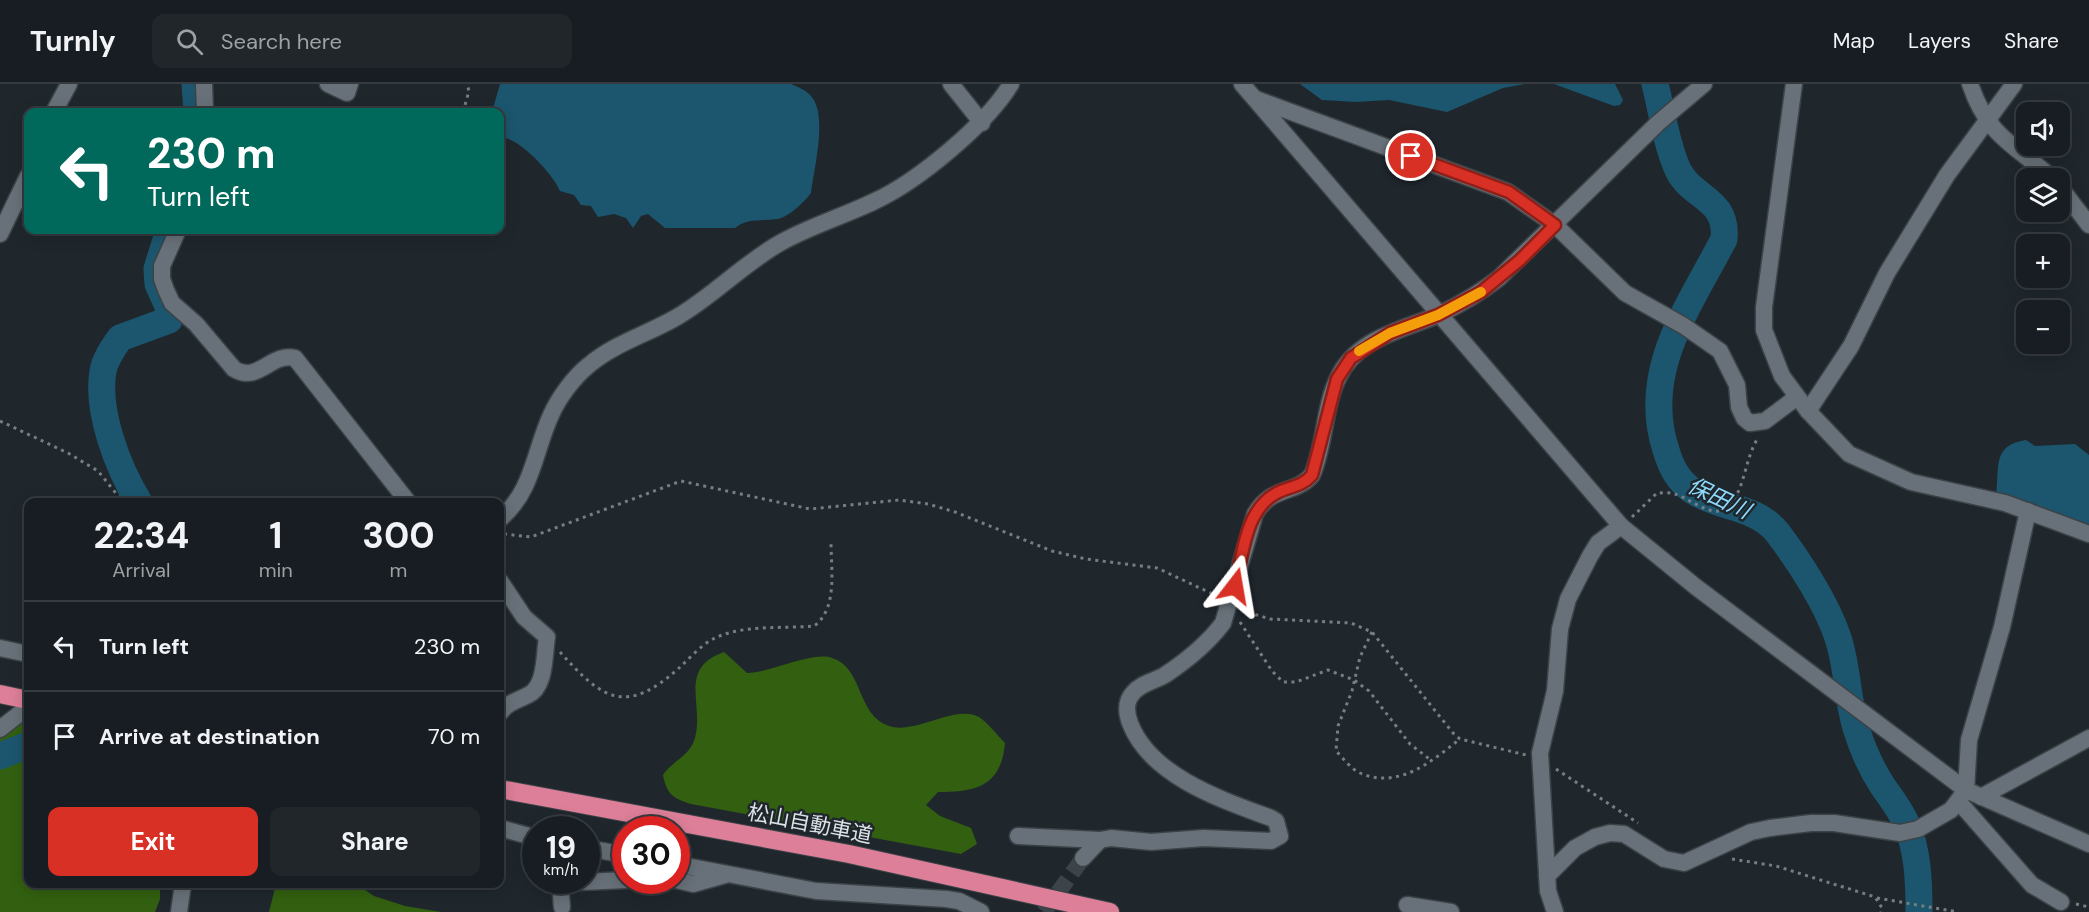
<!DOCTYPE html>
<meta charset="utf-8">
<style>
:root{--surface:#171d22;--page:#20262a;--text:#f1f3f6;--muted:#9ea2a5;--line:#363b40;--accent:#d93025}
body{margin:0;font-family:"DM Sans","Noto Sans JP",sans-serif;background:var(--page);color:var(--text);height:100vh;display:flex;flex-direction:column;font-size:22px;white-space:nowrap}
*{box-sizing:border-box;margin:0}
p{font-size:20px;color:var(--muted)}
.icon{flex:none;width:33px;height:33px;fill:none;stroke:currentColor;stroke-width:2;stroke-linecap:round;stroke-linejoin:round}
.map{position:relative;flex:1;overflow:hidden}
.details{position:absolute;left:24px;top:414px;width:480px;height:390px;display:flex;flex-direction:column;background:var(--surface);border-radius:12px;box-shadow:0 3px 15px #0003,0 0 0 2px var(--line)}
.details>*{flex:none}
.top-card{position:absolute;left:24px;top:24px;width:480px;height:126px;border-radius:12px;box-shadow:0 3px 15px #0003,0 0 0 2px var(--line);background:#00695c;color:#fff;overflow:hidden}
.fabs{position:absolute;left:2016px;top:18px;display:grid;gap:12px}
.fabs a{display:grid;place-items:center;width:54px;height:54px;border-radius:12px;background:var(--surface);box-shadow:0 3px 15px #0003,0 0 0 2px var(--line);font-size:30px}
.speed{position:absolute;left:522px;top:732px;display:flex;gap:12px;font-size:30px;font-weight:700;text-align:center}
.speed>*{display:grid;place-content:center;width:78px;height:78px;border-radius:50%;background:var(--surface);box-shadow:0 3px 15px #0003,0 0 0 2px var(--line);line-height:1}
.speed small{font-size:15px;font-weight:400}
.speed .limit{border:9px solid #d22;background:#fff;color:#111}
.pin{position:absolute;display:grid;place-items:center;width:51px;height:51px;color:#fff;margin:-26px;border:3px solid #fff;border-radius:50%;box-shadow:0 2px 6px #0007}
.me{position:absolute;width:66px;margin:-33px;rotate:14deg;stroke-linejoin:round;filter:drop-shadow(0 0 4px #0008)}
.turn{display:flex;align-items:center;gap:21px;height:126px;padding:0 24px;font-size:27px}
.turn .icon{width:78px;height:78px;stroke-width:2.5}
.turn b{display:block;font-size:42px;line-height:51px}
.eta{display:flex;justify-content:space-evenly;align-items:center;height:102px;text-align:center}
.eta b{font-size:36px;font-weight:700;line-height:42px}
.button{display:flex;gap:12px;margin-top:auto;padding:12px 24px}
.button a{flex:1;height:69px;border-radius:12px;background:var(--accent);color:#fff;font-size:24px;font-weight:700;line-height:69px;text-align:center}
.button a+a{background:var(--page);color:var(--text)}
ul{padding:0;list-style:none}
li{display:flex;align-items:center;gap:18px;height:90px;padding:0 24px;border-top:2px solid var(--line)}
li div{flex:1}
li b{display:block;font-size:22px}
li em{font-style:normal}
header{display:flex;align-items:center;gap:36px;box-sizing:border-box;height:84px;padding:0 30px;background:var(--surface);border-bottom:2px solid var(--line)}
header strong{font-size:28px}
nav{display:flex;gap:33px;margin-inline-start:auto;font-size:21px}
.search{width:420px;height:54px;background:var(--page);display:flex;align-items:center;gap:15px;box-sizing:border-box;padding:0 21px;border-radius:12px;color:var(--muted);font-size:22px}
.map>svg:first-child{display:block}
.forest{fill:#326010}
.water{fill:#1b566e}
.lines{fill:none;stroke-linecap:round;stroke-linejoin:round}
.river{stroke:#1b566e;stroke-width:27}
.minor-tunnel{stroke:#3c4349;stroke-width:16;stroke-dasharray:16 8;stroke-linecap:butt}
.minor-casing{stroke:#3c4347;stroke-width:19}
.motorway-casing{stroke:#3c4347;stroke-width:20}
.path{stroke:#777e83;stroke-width:3;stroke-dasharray:3 4.5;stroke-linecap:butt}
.minor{stroke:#687179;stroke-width:16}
.motorway{stroke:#de7f99;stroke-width:18}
.route-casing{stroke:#8d1f18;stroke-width:15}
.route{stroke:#d93025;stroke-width:10}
.slow{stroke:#f59e0b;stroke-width:10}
.labels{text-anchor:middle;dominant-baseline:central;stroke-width:5;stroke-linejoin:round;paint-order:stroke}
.street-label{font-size:21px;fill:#dee3e7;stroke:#1f272d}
.water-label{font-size:22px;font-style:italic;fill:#8edafd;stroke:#1f272d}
</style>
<header>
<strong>Turnly</strong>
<div class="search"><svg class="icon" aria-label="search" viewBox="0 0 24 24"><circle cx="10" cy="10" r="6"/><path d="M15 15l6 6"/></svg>Search here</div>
<nav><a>Map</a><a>Layers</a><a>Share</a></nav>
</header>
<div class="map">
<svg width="2089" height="828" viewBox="0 0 2089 828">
<rect width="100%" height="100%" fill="#1f272d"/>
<g class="forest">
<path d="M724,568L747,589C771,589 811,567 832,574C864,584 856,631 889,642C916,651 954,620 979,633C988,639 997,651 1005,659C1001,702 977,708 938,708L926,721L940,732L971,744L977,760L961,770L691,720C672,714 667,710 663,691C671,678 688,673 694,657C706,622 676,585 724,568Z"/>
<path d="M28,636V800H160V815L155,828H0V640L23,639Z"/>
<path d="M276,800H356L374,812L405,822L441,828H269Z"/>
</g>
<g class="water">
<path d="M500,0H791C798,3 806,6 811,12C828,31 814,84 811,109C804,118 788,134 777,135C762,137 746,134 735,144H665L648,130L641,132L633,144L626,134L614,130L598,133L591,122L581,121L574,111L560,107C553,90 519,53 500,53V28H492Z"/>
<path d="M1300,0H1525L1503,4L1447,28L1389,16L1356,18L1322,16Z"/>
<path d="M1554,0H1615L1623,16L1620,21L1614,22Z"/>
<path d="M2026,356L2035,362L2075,360L2089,371V443L1996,410C2000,385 1991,361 2026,356Z"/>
</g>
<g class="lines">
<g class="river">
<path d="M195,0L197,28"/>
<path d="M1655,0C1662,27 1666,60 1678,86C1692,115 1728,114 1724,155C1689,223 1640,287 1666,366C1671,383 1678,397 1693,407C1719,424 1756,422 1777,448C1799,477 1827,520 1838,554C1848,584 1847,617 1857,647C1863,666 1871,684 1882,701C1890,713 1900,725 1906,739C1918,766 1919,798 1919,828"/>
<path d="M139,418C118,384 96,327 103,287C105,275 113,264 120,254L169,236L171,229L158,200L157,185L169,146"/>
<path d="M0,672L28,661"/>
</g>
<path class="minor-tunnel" d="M1044,828L1083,774"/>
<g class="minor-casing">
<g id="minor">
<path d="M204,0L205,28"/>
<path d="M328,0L347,9L350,0"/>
<path d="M951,0L982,39"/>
<path d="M1242,0L1621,442L1696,503L1966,706L2089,760"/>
<path d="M1794,0L1764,223V246L1782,292L1808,327L1849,370L1911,398L2005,419L2089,450"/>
<path d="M1970,0C1988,53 2014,60 2052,94"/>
<path d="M1256,15L1508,108L1555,141L1625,209L1684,242L1720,267L1737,301L1739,323L1744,334L1750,339L1765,337L1797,313"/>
<path d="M54,28L69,0"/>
<path d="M2060,103L2089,141"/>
<path d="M178,146L162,182V195L166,206L172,219L196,240L234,285C258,300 271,268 295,274L408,418"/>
<path d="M0,150L28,92"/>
<path d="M1808,327L1851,262L1887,189L1947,91L2014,0"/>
<path d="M500,435C533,407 534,368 551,331C559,313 574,293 589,281C615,259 648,250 677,233C713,212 743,180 780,159C810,142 844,132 875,117C918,97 987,40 1011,0"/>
<path d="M500,497L524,533L547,553C544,571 546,603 528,611C517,617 508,618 500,629"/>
<path d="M0,564L28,570"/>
<path d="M0,645L28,623"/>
<path d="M1981,713L2089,654"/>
<path d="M1959,718L2032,801L2061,818"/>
<path d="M500,744L536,754"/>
<path d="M1018,752L1100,756"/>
<path d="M586,764L626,771"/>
<path d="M1083,774L1100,756L1111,754L1151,758L1204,754L1271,757L1280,752L1276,737L1271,734C1222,716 1150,692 1130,639C1126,628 1125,618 1133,609C1141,599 1155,597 1165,591C1186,577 1208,559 1223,539L1255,430C1272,401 1295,411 1312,391C1325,361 1324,323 1338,294C1357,253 1404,246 1440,230C1461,220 1481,208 1499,194L1658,39L1704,0"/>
<path d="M676,780L816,807L946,815L959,817L981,828"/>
<path d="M1547,792L1575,764L1595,753L1610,749L1624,750L1664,775L1684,779L1751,748L1770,744L1811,739H1834L1900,749L1918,745L1951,726L1966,706L1969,656L2002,543L2028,427"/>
<path d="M676,796L693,800L725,791"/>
<path d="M1407,821L1451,828"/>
<path d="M562,823L560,799L627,796"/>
<path d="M179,828L183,800"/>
<path d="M1555,828L1548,807L1540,669L1555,607L1560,545L1568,515L1590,472L1598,459L1621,442"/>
</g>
</g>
<g class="motorway-casing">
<g id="motorway">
<path d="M0,610L28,616"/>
<path d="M500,705L849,770L1110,828"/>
</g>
</g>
<g class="path">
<path d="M463,28L469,7L467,0"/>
<path d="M0,337L68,369L98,387L123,418"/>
<path d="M1632,433L1657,409C1663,409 1670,408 1675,410C1688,414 1710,432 1723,426C1745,415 1744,372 1759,353"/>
<path d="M504,450L531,453L681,397L810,425L899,416L928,420L955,428L1052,467L1086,475L1157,484L1215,511"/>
<path d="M1241,526L1270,535L1351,539L1372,548L1453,649L1460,655L1526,671"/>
<path d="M1240,538L1272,587L1283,598H1296L1328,586L1354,596L1369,607L1410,660L1432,677"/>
<path d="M1372,548L1360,573L1352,607L1338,642L1336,667C1343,674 1351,685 1360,689C1399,706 1432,677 1460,655"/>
<path d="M560,568C602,615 625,632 678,585C689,575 701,561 713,555C742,540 782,545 814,542C838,525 831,485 831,458"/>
<path d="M1556,685L1638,739"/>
<path d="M1732,775L1776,782L1875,813L1882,824L1881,828"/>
<path d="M1877,814L1958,828"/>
<path d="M2076,820L2089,823"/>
</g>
<use href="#minor" class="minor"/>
<use href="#motorway" class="motorway"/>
</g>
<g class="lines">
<g class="route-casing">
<path id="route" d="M1235,502C1243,471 1245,427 1275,410C1288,402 1301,404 1312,391L1337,295L1351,274L1390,249L1438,231L1481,208L1520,176L1555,141L1509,108L1411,72"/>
</g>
<use href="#route" class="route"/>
<path class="slow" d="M1359,267L1390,249L1438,231L1481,208"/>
</g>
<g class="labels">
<g class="street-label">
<text transform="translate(810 740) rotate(11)">松山自動車道</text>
</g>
<g class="water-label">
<text transform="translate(1719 414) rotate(25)">保田川</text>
</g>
</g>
</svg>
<div class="fabs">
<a><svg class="icon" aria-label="sound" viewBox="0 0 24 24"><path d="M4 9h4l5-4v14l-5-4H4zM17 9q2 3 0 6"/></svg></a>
<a><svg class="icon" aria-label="layers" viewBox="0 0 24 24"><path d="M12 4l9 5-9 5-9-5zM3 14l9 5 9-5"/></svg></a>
<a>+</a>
<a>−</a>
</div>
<div class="speed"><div>19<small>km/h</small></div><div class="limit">30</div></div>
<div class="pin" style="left:1411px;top:72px;background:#d93025"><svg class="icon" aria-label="arrive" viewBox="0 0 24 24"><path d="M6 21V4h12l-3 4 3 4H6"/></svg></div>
<svg class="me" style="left:1235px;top:502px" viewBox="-20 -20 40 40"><path d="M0-17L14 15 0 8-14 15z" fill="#d93025" stroke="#fff" stroke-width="4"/></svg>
<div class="top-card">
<div class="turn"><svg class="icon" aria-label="left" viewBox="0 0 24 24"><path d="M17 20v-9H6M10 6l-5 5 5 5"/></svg><div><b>230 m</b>Turn left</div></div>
</div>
<section class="details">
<div class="eta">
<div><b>22:34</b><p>Arrival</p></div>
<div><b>1</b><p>min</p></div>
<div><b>300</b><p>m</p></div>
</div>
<ul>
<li><svg class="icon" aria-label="left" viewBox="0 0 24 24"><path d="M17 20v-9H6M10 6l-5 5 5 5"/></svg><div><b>Turn left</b></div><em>230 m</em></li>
<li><svg class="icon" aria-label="arrive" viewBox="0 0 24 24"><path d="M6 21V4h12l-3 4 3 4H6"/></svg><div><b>Arrive at destination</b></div><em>70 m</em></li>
</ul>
<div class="button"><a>Exit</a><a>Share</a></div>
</section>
</div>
